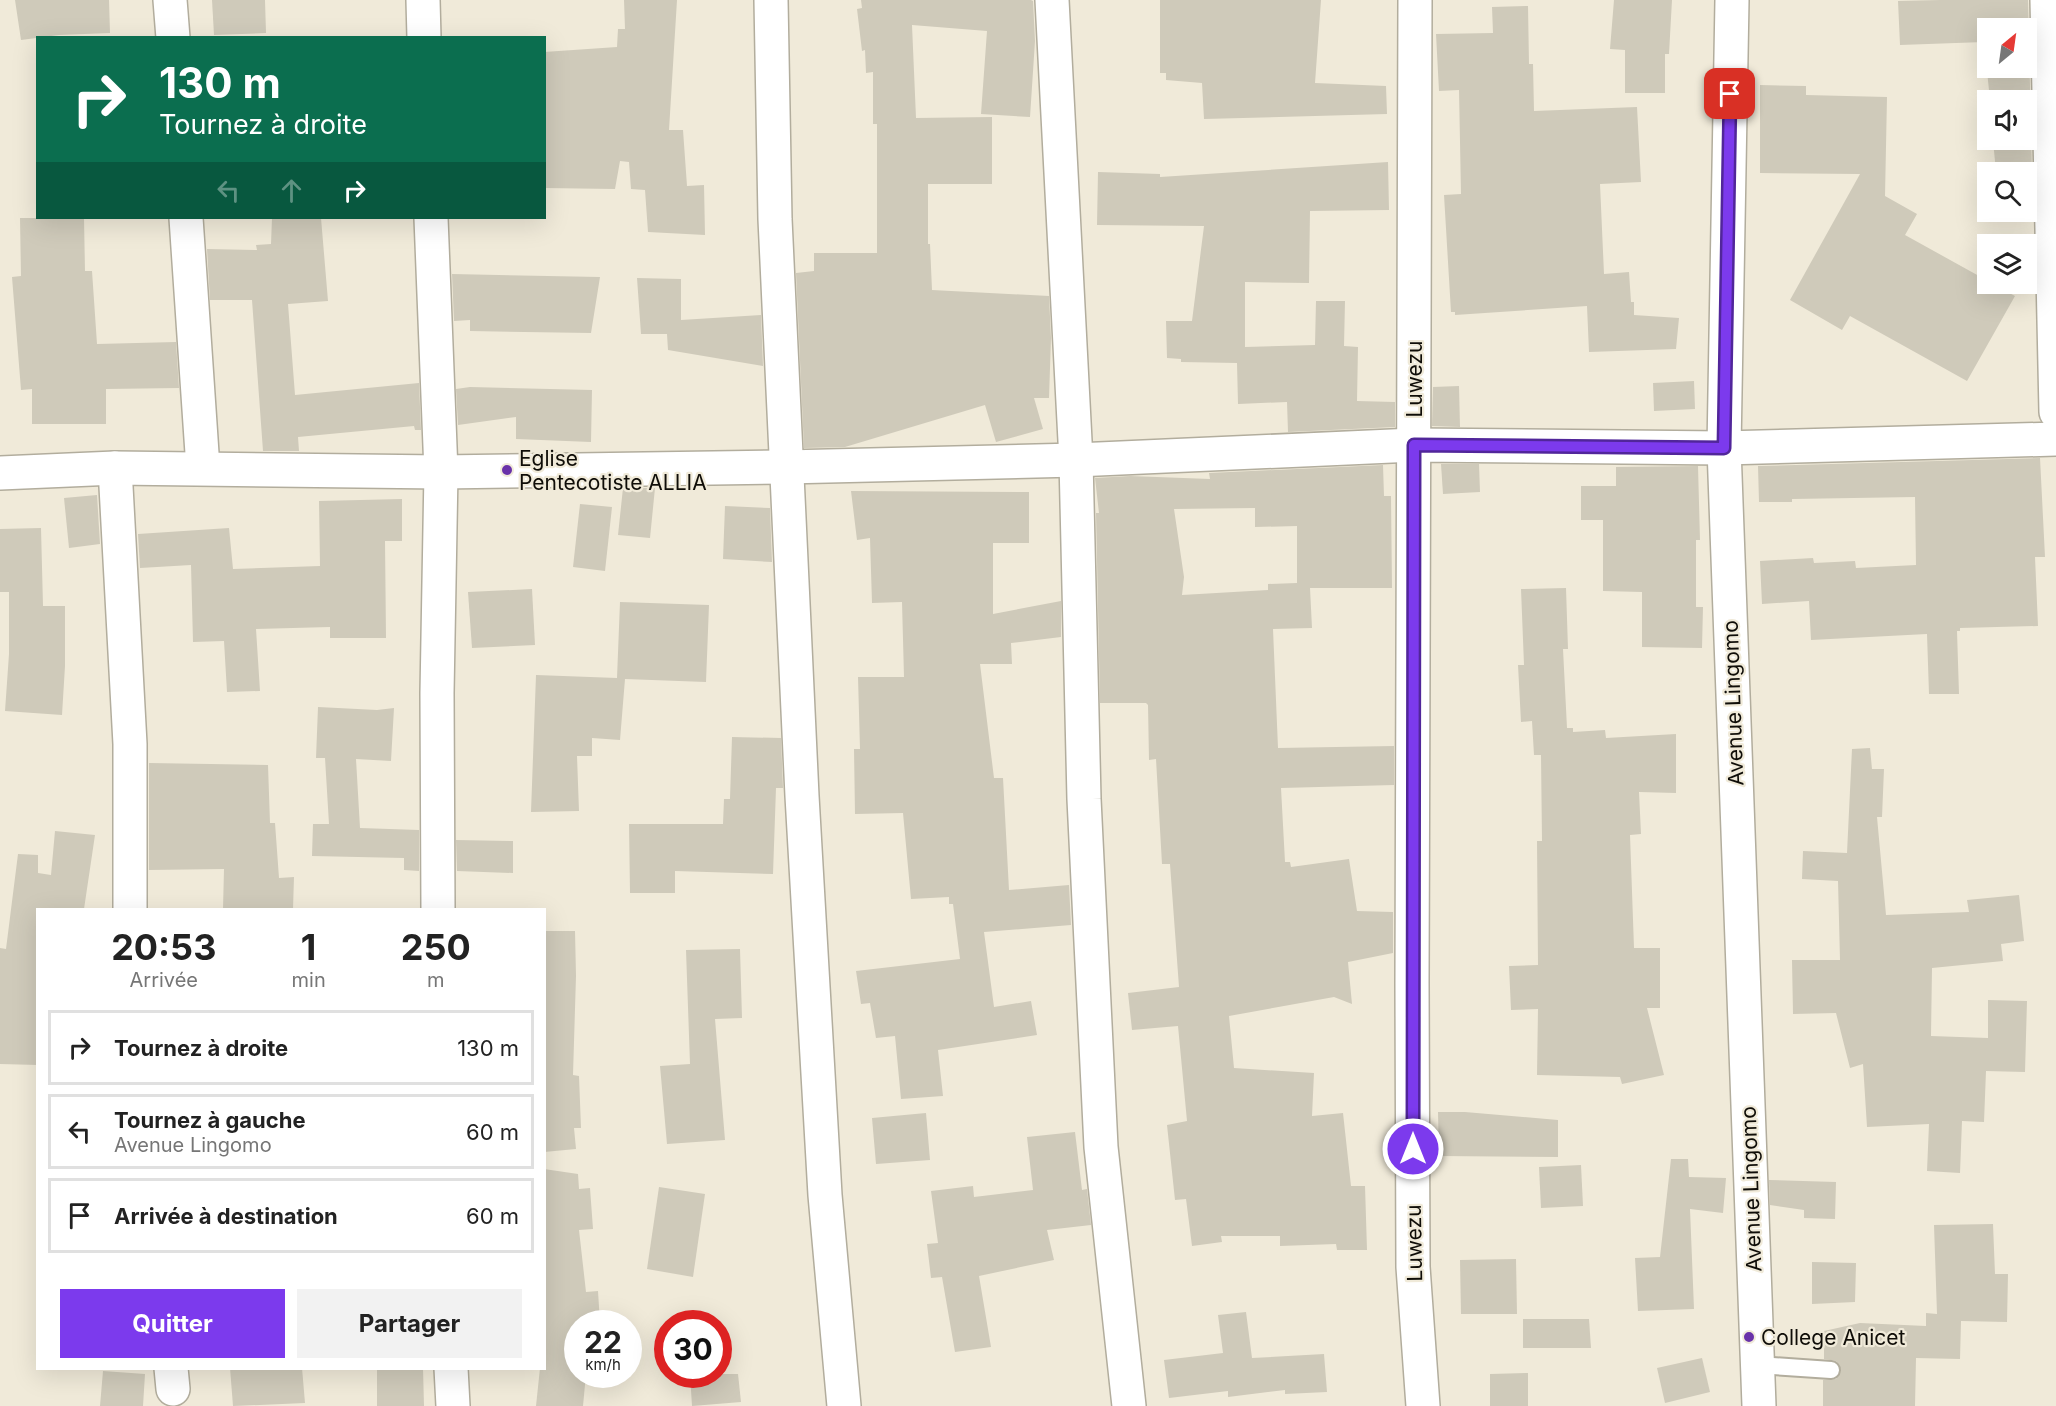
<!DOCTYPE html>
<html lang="fr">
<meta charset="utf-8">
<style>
:root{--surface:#fff;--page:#f2f2f2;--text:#222;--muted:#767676;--line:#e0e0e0;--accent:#7c3aed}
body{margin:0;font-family:Inter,sans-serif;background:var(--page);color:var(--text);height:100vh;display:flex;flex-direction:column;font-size:22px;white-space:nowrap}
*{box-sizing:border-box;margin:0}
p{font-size:20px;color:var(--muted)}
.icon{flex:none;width:33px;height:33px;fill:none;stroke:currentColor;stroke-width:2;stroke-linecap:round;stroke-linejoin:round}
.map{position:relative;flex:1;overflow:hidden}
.sheet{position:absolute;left:36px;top:908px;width:510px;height:462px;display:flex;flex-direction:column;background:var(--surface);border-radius:0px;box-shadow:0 6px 24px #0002}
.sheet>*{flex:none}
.banner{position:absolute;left:36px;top:36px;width:510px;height:183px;border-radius:0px;box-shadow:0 6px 24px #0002;background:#0b6e4f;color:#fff;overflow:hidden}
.needle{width:39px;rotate:29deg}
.fabs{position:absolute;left:1977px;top:18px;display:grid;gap:12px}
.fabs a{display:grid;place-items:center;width:60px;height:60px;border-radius:0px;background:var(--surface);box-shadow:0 6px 24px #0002;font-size:30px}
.speed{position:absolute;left:564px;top:1310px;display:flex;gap:12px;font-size:30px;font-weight:700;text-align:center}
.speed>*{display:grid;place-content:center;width:78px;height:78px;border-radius:50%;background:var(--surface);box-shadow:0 6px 24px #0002;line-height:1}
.speed small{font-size:15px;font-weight:400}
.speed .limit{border:9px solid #d22;background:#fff;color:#111}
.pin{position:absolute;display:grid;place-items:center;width:51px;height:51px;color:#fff;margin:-26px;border-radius:12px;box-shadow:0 3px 9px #0006}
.me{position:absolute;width:66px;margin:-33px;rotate:0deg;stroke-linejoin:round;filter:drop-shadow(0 0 4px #0008)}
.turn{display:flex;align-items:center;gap:21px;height:126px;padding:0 24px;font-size:27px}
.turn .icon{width:78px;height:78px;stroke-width:2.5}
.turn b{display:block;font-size:42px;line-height:51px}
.lanes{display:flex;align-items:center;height:57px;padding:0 24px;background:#0003;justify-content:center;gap:30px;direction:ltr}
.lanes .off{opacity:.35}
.eta{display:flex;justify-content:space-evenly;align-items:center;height:102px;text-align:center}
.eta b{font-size:36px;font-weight:700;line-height:42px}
.action{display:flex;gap:12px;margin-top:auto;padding:12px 24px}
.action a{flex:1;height:69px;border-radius:0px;background:var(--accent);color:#fff;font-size:24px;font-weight:700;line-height:69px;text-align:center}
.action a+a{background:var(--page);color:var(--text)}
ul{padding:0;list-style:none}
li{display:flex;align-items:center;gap:18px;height:75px;margin:0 12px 9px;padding:0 12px;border:3px solid var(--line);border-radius:0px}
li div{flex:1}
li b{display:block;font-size:22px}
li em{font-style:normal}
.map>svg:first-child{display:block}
.building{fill:#cfcaba;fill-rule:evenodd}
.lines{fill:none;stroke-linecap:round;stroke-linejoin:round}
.service-casing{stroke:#b2ad9d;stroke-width:20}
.minor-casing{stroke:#b2ad9d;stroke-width:36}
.service{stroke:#fff;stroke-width:16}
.minor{stroke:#fff;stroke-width:33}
.route-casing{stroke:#51269a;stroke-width:15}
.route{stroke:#7c3aed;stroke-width:10}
.poi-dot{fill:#6932a9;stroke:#f0ead9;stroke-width:2}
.labels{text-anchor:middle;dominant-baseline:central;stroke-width:4.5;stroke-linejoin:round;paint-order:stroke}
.street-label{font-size:21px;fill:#0f0d08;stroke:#f0ead9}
.poi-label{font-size:21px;fill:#0f0d08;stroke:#f0ead9;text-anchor:start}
</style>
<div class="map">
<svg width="2056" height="1406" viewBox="0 0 2056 1406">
<rect width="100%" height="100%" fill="#f0ead9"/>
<g class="building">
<path d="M15,0H109L110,33L59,35L21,40Z"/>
<path d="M212,0H265L266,33L214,35Z"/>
<path d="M624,0H677L669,130H683L687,186L704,185L705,235L648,232L645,190L631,189L629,162L620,161L615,189L544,188V52L617,47L618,29H625Z"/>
<path d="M861,0H1031L1033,1L1035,41L1030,117L981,114L987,31L912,25L916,118L992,117V184H928V244H930L932,290L1049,296L1051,338L1049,398H1034L1043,429L996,442L985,405L845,447L804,448L796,273L814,271V253H877V124H873V72L866,73L865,50L862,51L857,9L862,8Z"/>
<path d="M1160,0H1321L1315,83L1386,86L1387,114L1204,119L1202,83L1166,80V73H1160Z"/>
<path d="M1614,0H1672L1669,54H1665V93H1625V50L1610,49Z"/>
<path d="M1940,0H2028L2032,172H1996L1993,140H2026V100H1990L1984,42L1900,45L1898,1ZM1988,28H2026V68H1988Z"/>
<path d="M1528,6L1529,64H1533L1534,111L1637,107L1641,182L1600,184L1604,274L1629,272L1631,302H1634V315L1679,318L1676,349L1589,352L1587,306L1455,315V312H1451L1444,195L1461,194L1459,90L1439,91L1436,34L1493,33L1492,7Z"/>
<path d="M1760,85L1806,86V95L1887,97L1885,196L1917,214L1905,235L1988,281V284H1992L2015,296L1967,381L1850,316L1842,330L1790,300L1860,174L1760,173Z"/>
<path d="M1388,162L1389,210L1310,211L1309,283L1245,282V347L1315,345L1316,301H1345L1344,346L1358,347L1357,401L1395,402V427L1288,432L1287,402L1238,404L1237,363L1181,362V359L1167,358L1166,321H1192L1204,226L1097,225L1098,172L1160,174V177Z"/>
<path d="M20,218H84L85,271H92L97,344L176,342L179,388L106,389V424H32V389L21,390L12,277L21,276Z"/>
<path d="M272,218H321L328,301L288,304L295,395L419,383L421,430H415L414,426L298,437L299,451H263L252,300H210L207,249L257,250L256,245L271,244Z"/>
<path d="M452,274L600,277L591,333L470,331V320L454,321Z"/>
<path d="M637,278L681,279V320L761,315L763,366L668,350L667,334H641Z"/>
<path d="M1694,381L1695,409L1654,411L1653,383Z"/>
<path d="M1459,386L1460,427L1432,426L1433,387Z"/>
<path d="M470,387L592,390L591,442L516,439V417L458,425L456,389Z"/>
<path d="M2040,458L2045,557H2035L2038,626L1960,628V631H1957L1959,694H1929L1927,634L1811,640L1809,601L1762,604L1760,561L1813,558L1814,563L1855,561L1856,568L1916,565L1915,497L1792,499V502H1759L1758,466Z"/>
<path d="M1441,464H1479L1480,492L1443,494Z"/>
<path d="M1383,465L1384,496H1391L1392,588H1310L1312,628L1273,629L1278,748L1394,746V785L1281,788L1285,862H1290L1291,867L1349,859L1357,911L1393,912V953L1348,962L1352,1004L1334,997L1229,1016L1234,1068L1314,1073L1312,1116L1343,1113L1351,1186H1365L1367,1250H1337L1336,1244L1280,1246V1236H1221L1222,1242L1192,1246L1186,1199L1175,1200L1167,1125L1187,1121L1178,1026L1132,1030L1128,993L1179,987L1170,864H1162L1156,759L1149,760L1148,705L1146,703H1100L1096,513H1099L1095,478L1130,476L1210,479L1209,473ZM1255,508V527L1297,526V583L1268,584V590L1182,595L1184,577L1174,509Z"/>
<path d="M1698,466L1700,540H1696V607H1703L1702,648L1642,647V592L1603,591V520H1581V486H1616V467Z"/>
<path d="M623,488H655L650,538L618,535Z"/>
<path d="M851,491L1029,492V543H993V614L1061,601V637L1011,643L1012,664H980L994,778H1003L1009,890L1069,885L1071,925L984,932L994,1007L1031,1001L1037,1035L938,1050L943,1096L901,1099L895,1036L876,1038L870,1003L861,1004L856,971L960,959L953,904H949V897L911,899L903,813L855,814L854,749H860L858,677H904L902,602L872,603L870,538L857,540Z"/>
<path d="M97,495L100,544L69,548L64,498Z"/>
<path d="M402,499V541H385L386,638H330V627L256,629L260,691L227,692L224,641L193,642L191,565L140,568L138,534L229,528L233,569L320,566L319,501Z"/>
<path d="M580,504L612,507L605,571L573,567Z"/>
<path d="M725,506L770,508L772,562L723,559Z"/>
<path d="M41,528L43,606H65V666L62,715L5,711L9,654V592H0V529Z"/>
<path d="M1566,588L1568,649H1563L1567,728H1573V732L1605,730L1606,738L1676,734V793L1639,792L1641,834L1630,835L1634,948H1660V1008H1647L1664,1075L1622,1084L1620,1077L1537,1075L1538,1009L1511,1010L1509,966L1538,965L1537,841H1542L1541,755H1534L1532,721L1521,722L1518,665H1524L1521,589Z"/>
<path d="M532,589L535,645L472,648L468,592Z"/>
<path d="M620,602L709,605L706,682L625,679L620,740L592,738V756H577L579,811L531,812L536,675L617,678Z"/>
<path d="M318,707L377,710L394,708L391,761L356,759L360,828L419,830V871L404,870V858L312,856L313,824H329L325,758H316Z"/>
<path d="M732,737L781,738L783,788H776L773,874L675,871V893H630L629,824H723L724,799H730Z"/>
<path d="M1870,748L1872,769H1884L1882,817H1877L1886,915L1969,912L1967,900L2019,895L2024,941L2001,944L2003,961L1932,968L1931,1036L1988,1038V1000L2027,1001L2025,1072L1986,1071L1984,1122L1962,1121L1960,1173L1927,1171L1929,1124L1867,1127L1863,1064L1850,1068L1836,1013L1793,1014L1792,960H1840L1838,881L1802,879L1803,851L1847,853L1852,749Z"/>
<path d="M149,763L268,765L270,823H275L279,878L294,877L293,909H223L224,869L149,870Z"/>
<path d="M55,831L95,835L84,909H38V1065L0,1064V948L6,949L18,854L38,855V873L51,875Z"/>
<path d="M456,840L513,841V873L457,871Z"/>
<path d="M544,931H575L576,976L573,1075L579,1076L581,1128H574L576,1149L544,1152Z"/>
<path d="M740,949L742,1018L715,1019L725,1140L667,1144L660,1066L690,1064L686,950Z"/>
<path d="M1438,1112H1465L1558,1120V1157L1439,1156Z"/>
<path d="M926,1113L930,1160L876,1164L872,1118Z"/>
<path d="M1075,1132L1082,1190L1087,1189L1091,1225L1047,1230L1054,1260L979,1276L991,1347L955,1352L942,1277L931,1278L927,1244L938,1243L931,1191L973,1186L974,1197L1033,1190L1027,1137Z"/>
<path d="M1671,1159H1688L1689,1177L1726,1178L1723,1213L1690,1209L1694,1309L1638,1311L1635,1258L1660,1257Z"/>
<path d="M1581,1165L1583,1206L1541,1208L1539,1167Z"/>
<path d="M544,1169L578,1174L579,1189L590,1188L593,1229L579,1230L586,1292L598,1291L600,1323H578V1374H586L583,1406H536L540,1368H544Z"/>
<path d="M1769,1180L1836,1182L1835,1219L1804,1218V1210L1770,1205Z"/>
<path d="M659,1187L705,1194L693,1277L647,1269Z"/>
<path d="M1993,1224L1995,1274H2008L2007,1322L1961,1321L1960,1359L1916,1358L1915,1406H1823V1380L1836,1379L1841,1370L1836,1361L1824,1359V1331L1860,1323L1926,1326V1313L1937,1314L1934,1225Z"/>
<path d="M1516,1259L1517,1314H1461L1460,1260Z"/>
<path d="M1812,1262L1856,1263L1855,1302L1812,1304Z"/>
<path d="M1246,1312L1252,1358L1324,1354L1327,1392L1285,1394V1390L1228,1397V1391L1169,1398L1164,1360L1223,1353L1218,1315Z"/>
<path d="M1523,1319H1589L1591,1348H1523Z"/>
<path d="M1702,1358L1710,1392L1665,1403L1657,1368Z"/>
<path d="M230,1368H302L305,1403L233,1406Z"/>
<path d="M377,1368H423L424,1406H377Z"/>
<path d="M103,1371L145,1374L143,1406H100Z"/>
<path d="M1528,1373V1406H1490V1374Z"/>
<path d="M690,1374H738L741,1402L692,1406Z"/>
</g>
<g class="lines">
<g class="service-casing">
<path id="service" d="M1758,1365L1831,1370"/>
</g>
<g class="minor-casing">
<g id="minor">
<path d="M170,0L173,38"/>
<path d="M423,0L424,38"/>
<path d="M771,0L775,219L802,796L825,1195L844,1406"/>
<path d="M1052,0L1076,460L1084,799L1101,1147L1129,1406"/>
<path d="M1415,0L1412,983L1413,1267L1423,1406"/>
<path d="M1732,0L1724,448L1759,1406"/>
<path d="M2047,0L2056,412"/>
<path d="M186,218L203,468"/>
<path d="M431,218L441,472L437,693L438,909"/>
<path d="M115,468L130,744V909"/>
<path d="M0,473L115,468L441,472L786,467L1076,460L1414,445L1724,448L2056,439"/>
<path d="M171,1368L173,1389"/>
<path d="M451,1368L453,1406"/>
</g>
</g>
<use href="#service" class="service"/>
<use href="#minor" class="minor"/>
</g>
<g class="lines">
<g class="route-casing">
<path id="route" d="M1413,1149L1414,445L1724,448L1730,94"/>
</g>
<use href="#route" class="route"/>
</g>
<g class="poi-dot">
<circle cx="507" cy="470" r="6"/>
<circle cx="1749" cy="1337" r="6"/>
</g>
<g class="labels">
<g class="street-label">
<text transform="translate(1414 379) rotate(-90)">Luwezu</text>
<text transform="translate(1733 703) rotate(-92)">Avenue Lingomo</text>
<text transform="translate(1751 1189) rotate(-92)">Avenue Lingomo</text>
<text transform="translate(1414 1243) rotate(-91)">Luwezu</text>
</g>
<g class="poi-label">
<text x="519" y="458">Eglise<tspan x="519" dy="24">Pentecotiste ALLIA</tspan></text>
<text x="1761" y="1337">College Anicet</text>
</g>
</g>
</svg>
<div class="fabs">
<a><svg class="needle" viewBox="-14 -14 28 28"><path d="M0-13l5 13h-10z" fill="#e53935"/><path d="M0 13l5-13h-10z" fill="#767676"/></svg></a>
<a><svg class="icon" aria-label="sound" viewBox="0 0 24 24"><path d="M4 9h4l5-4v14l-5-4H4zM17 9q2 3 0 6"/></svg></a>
<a><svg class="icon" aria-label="search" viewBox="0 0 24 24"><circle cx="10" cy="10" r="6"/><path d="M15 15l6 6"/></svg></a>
<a><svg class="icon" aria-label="layers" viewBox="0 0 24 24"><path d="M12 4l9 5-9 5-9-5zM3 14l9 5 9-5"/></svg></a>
</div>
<div class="speed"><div>22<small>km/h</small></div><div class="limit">30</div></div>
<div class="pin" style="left:1730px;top:94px;background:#d93025"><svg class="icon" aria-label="arrive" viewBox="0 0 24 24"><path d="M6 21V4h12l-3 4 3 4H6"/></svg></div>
<svg class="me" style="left:1413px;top:1149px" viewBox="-20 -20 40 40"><circle r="17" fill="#7c3aed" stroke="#fff" stroke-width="3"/><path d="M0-11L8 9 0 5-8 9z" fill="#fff"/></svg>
<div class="banner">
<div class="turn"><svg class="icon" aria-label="right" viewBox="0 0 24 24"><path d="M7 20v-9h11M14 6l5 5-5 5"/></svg><div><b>130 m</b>Tournez à droite</div></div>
<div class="lanes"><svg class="icon off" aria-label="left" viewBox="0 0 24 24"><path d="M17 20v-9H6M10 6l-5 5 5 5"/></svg><svg class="icon off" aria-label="ahead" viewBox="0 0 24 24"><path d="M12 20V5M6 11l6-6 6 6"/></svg><svg class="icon" aria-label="right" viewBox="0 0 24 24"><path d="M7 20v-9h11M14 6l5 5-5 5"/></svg></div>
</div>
<section class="sheet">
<div class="eta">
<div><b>20:53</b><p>Arrivée</p></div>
<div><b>1</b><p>min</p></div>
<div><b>250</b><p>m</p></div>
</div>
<ul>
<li><svg class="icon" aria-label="right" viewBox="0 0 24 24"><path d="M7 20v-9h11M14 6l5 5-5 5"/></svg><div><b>Tournez à droite</b></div><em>130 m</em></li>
<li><svg class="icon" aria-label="left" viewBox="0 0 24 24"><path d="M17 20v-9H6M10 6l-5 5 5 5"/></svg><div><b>Tournez à gauche</b><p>Avenue Lingomo</p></div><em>60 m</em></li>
<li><svg class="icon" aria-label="arrive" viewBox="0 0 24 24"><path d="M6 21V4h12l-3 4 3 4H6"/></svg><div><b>Arrivée à destination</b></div><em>60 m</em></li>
</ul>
<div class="action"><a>Quitter</a><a>Partager</a></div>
</section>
</div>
